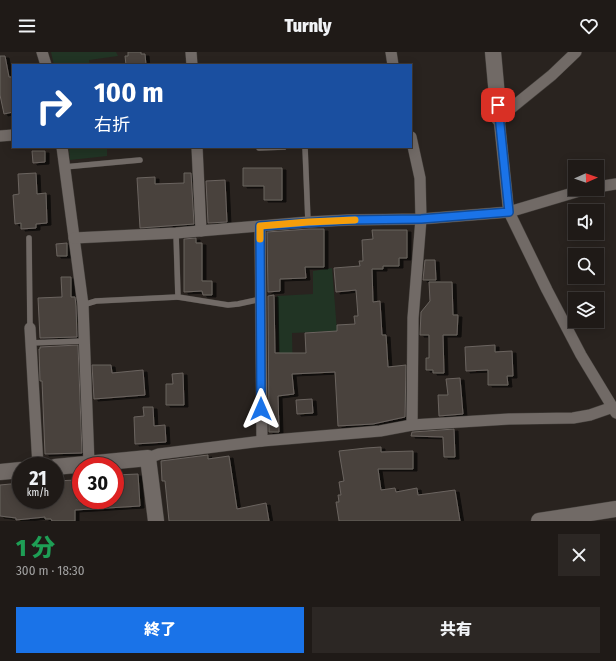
<!DOCTYPE html>
<html lang="ja">
<meta charset="utf-8">
<style>
:root{--surface:#1f1a17;--page:#2c2724;--text:#f1f3f6;--muted:#a1a1a1;--line:#3c3836;--accent:#1a73e8}
body{margin:0;font-family:"Fira Sans Condensed","Noto Sans JP",sans-serif;background:var(--page);color:var(--text);height:100vh;display:flex;flex-direction:column;font-size:15px;white-space:nowrap}
*{box-sizing:border-box;margin:0}
p{font-size:13px;color:var(--muted)}
.icon{flex:none;width:22px;height:22px;fill:none;stroke:currentColor;stroke-width:2;stroke-linecap:round;stroke-linejoin:round}
.map{position:relative;height:469px;overflow:hidden}
.sheet{display:flex;flex-direction:column;background:var(--surface);flex:1}
.sheet>*{flex:none}
.banner{position:absolute;left:12px;top:12px;width:400px;height:84px;border-radius:0px;box-shadow:0 2px 10px #0003,0 0 0 1px var(--line);background:#1a4fa0;color:#fff;overflow:hidden}
.needle{width:26px;rotate:88deg}
.fabs{position:absolute;left:568px;top:108px;display:grid;gap:8px}
.fabs a{display:grid;place-items:center;width:36px;height:36px;border-radius:0px;background:var(--surface);box-shadow:0 2px 10px #0003,0 0 0 1px var(--line);font-size:20px}
.speed{position:absolute;left:12px;top:405px;display:flex;gap:8px;font-size:20px;font-weight:700;text-align:center}
.speed>*{display:grid;place-content:center;width:52px;height:52px;border-radius:50%;background:var(--surface);box-shadow:0 2px 10px #0003,0 0 0 1px var(--line);line-height:1}
.speed small{font-size:10px;font-weight:400}
.speed .limit{border:6px solid #d22;background:#fff;color:#111}
.pin{position:absolute;display:grid;place-items:center;width:34px;height:34px;color:#fff;margin:-17px;border-radius:8px;box-shadow:0 2px 6px #0006}
.me{position:absolute;width:44px;margin:-22px;rotate:0deg;stroke-linejoin:round;filter:drop-shadow(0 0 3px #0008)}
.turn{display:flex;align-items:center;gap:14px;height:84px;padding:0 16px;font-size:18px}
.turn .icon{width:52px;height:52px;stroke-width:2.5}
.turn b{display:block;font-size:28px;line-height:34px}
.round{display:grid;place-items:center;flex:none;width:42px;height:42px;border-radius:0px;background:var(--page)}
.headline{display:flex;align-items:center;justify-content:space-between;height:68px;padding:0 16px}
h1{font-size:24px;font-weight:800;line-height:30px;color:#1e9e55}
.primary-button{display:flex;gap:8px;margin-top:auto;padding:8px 16px}
.primary-button a{flex:1;height:46px;border-radius:0px;background:var(--accent);color:#fff;font-size:16px;font-weight:800;line-height:46px;text-align:center}
.primary-button a+a{background:var(--page);color:var(--text)}
header{display:flex;justify-content:space-between;align-items:center;height:52px;padding:0 16px;background:var(--surface);font-size:18px;font-weight:800}
.map>svg:first-child{display:block}
.green{fill:#213424}
.building{fill:#48423e;stroke:#6b645f;filter:url(#shadow)}
.lines{fill:none;stroke-linecap:round;stroke-linejoin:round}
.lane-casing{stroke:#433f3b;stroke-width:6}
.street-casing{stroke:#433f3b;stroke-width:12}
.secondary-casing{stroke:#433f3b;stroke-width:17}
.lane{stroke:#716a66;stroke-width:5.5}
.street{stroke:#716a66;stroke-width:11}
.secondary{stroke:#716a66;stroke-width:16}
.route-casing{stroke:#114b97;stroke-width:10}
.route{stroke:#1a73e8;stroke-width:7}
.slow{stroke:#f59e0b;stroke-width:7}
</style>
<header><svg class="icon" aria-label="menu" viewBox="0 0 24 24"><path d="M4 6h16M4 12h16M4 18h16"/></svg>Turnly<svg class="icon" aria-label="heart" viewBox="0 0 24 24"><path d="M12 20l-8-8c-3-5 5-10 8-4 3-6 11-1 8 4z"/></svg></header>
<div class="map">
<svg width="616" height="469" viewBox="0 0 616 469">
<defs>
<filter id="shadow"><feDropShadow dx="4" dy="2" stdDeviation="0" flood-color="#0009"/></filter>
</defs>
<rect width="100%" height="100%" fill="#29231f"/>
<g class="green">
<path d="M51,0H116L118,4L89,8L90,13H54Z"/>
<path d="M69,95H107V104L70,108Z"/>
<path d="M332,216L337,279L292,281L293,329L280,328L277,244L313,242V219Z"/>
</g>
<g class="building">
<path d="M128,0H141V2H145L146,13H126L125,4H128Z"/>
<path d="M0,4H5L9,25H13V60L4,62L0,43Z"/>
<path d="M32,99H45V110L33,111Z"/>
<path d="M243,116H282V148H264V134H243Z"/>
<path d="M36,121L37,142L46,141L47,171L36,172V176L21,177V171L15,172L13,143L19,142L18,122Z"/>
<path d="M184,121H191L194,172L140,176L137,126L155,125V132L184,131Z"/>
<path d="M225,128L227,170L208,171L206,129Z"/>
<path d="M309,177H324V215H305L306,226L280,227V239L268,240L267,180Z"/>
<path d="M372,178H407V206H399V214H383V217H372L373,250L380,249L382,283H386L388,315L406,313L405,365L373,372L338,374L335,320L292,322L294,342L278,344L279,380H269L268,244L274,243L275,301H306L305,281L337,279V273L355,272L354,264H358L356,238L336,240L334,216L360,214L359,209H363L362,188L373,187Z"/>
<path d="M196,186V191H202V229H212V243H203L202,239L184,240V187Z"/>
<path d="M67,191V204H57L56,192Z"/>
<path d="M425,208H435L436,228H423Z"/>
<path d="M61,225H71V245H75L76,254L77,285L40,286L38,246L62,245Z"/>
<path d="M429,230H452L453,263H458L457,283H443L444,321H433V318H426V306H429V283H420L421,260L430,249Z"/>
<path d="M78,293L82,401L45,402L42,329H40L39,297H40V295Z"/>
<path d="M495,293V300L512,299L513,324H507L508,333H488V318L466,319L465,295Z"/>
<path d="M92,313H111L112,321L143,318L145,343L94,347Z"/>
<path d="M183,321L184,353H166V332H173L172,322Z"/>
<path d="M460,326L463,362L439,364L438,343H448L446,327Z"/>
<path d="M312,347L313,361L297,362L296,348Z"/>
<path d="M143,355H153L154,374L165,373L166,390L135,392L134,365L144,364Z"/>
<path d="M454,377L455,405H444L443,385L411,384L412,380H413Z"/>
<path d="M381,395V400L413,399V417H378L381,438L395,436L396,440L417,436L418,443L455,438L460,469H339L336,450H339L338,443H341L339,430L344,429L339,399L366,396Z"/>
<path d="M208,403V407L229,404L237,457L266,451L269,469H169L165,429H162L161,409Z"/>
<path d="M138,422L140,454L75,458V469H52L51,467H45V465L16,468V466L0,464V433L21,431V448H55V429L76,428L77,448H115V423Z"/>
</g>
<g class="lines">
<g class="lane-casing">
<g id="lane">
<path d="M305,95L308,170"/>
<path d="M259,96L284,95"/>
<path d="M64,115L140,108"/>
<path d="M176,181L178,245L228,253L238,252L261,247"/>
<path d="M29,186L30,276"/>
<path d="M83,253L96,249L178,245"/>
<path d="M30,291L84,289"/>
</g>
</g>
<g class="street-casing">
<g id="street">
<path d="M42,0L46,13"/>
<path d="M191,0L192,13"/>
<path d="M391,0L393,13"/>
<path d="M576,0L552,23L499,66L508,153L509,160L547,238L581,303L616,361"/>
<path d="M0,84L13,83"/>
<path d="M411,85L420,126L421,167L413,266L412,373"/>
<path d="M62,95L83,253L89,412"/>
<path d="M197,95L201,179"/>
<path d="M597,135L616,132"/>
<path d="M260,174L262,389"/>
<path d="M74,186L176,181L308,170L348,168L421,167L509,160L586,137"/>
<path d="M30,276L38,414"/>
<path d="M148,406L159,402L262,389L380,379L412,373L509,367L573,366L590,363L613,355"/>
</g>
</g>
<g class="secondary-casing">
<g id="secondary">
<path d="M493,0L499,66"/>
<path d="M55,415L148,406L156,469"/>
<path d="M0,420L21,418"/>
<path d="M539,469L616,457"/>
</g>
</g>
<use href="#lane" class="lane"/>
<use href="#street" class="street"/>
<use href="#secondary" class="secondary"/>
</g>
<g class="lines">
<g class="route-casing">
<path id="route" d="M261,357L260,174L348,168L421,167L509,160L498,53"/>
</g>
<use href="#route" class="route"/>
<path class="slow" d="M260,187V174L308,170L355,168"/>
</g>
</svg>
<div class="fabs">
<a><svg class="needle" viewBox="-14 -14 28 28"><path d="M0-13l5 13h-10z" fill="#e53935"/><path d="M0 13l5-13h-10z" fill="#a1a1a1"/></svg></a>
<a><svg class="icon" aria-label="sound" viewBox="0 0 24 24"><path d="M4 9h4l5-4v14l-5-4H4zM17 9q2 3 0 6"/></svg></a>
<a><svg class="icon" aria-label="search" viewBox="0 0 24 24"><circle cx="10" cy="10" r="6"/><path d="M15 15l6 6"/></svg></a>
<a><svg class="icon" aria-label="layers" viewBox="0 0 24 24"><path d="M12 4l9 5-9 5-9-5zM3 14l9 5 9-5"/></svg></a>
</div>
<div class="speed"><div>21<small>km/h</small></div><div class="limit">30</div></div>
<div class="pin" style="left:498px;top:53px;background:#d93025"><svg class="icon" aria-label="arrive" viewBox="0 0 24 24"><path d="M6 21V4h12l-3 4 3 4H6"/></svg></div>
<svg class="me" style="left:261px;top:357px" viewBox="-20 -20 40 40"><path d="M0-17L14 15 0 8-14 15z" fill="#1a73e8" stroke="#fff" stroke-width="4"/></svg>
<div class="banner">
<div class="turn"><svg class="icon" aria-label="right" viewBox="0 0 24 24"><path d="M7 20v-9h11M14 6l5 5-5 5"/></svg><div><b>100 m</b>右折</div></div>
</div>
</div>
<section class="sheet">
<div class="headline"><div><h1>1 分</h1><p>300 m · 18:30</p></div><a class="round"><svg class="icon" aria-label="close" viewBox="0 0 24 24"><path d="M6 6l12 12M18 6L6 18"/></svg></a></div>
<div class="primary-button"><a>終了</a><a>共有</a></div>
</section>
